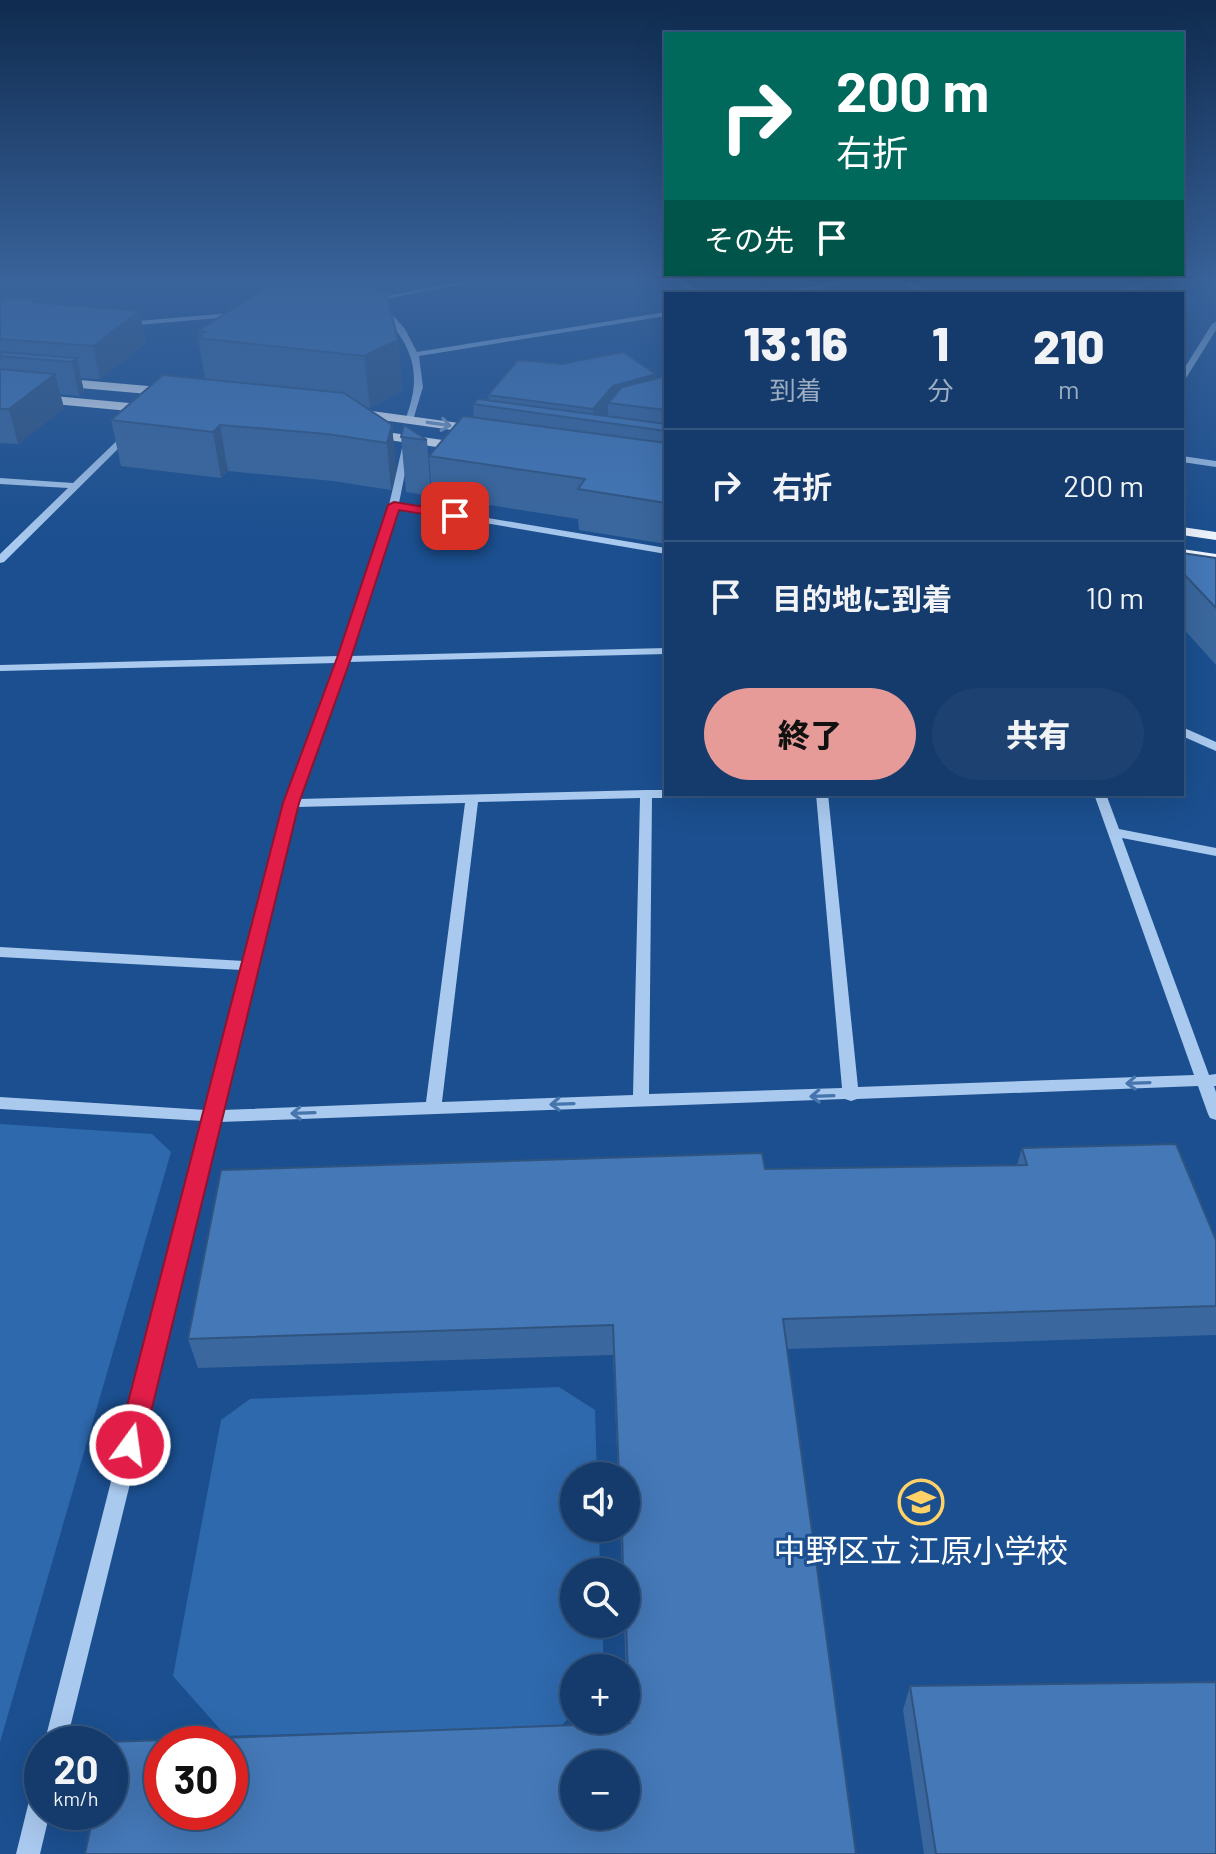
<!DOCTYPE html>
<html lang="ja">
<meta charset="utf-8">
<style>
:root{--surface:#143b6b;--page:#1d4271;--text:#f1f3f6;--muted:#9dadc1;--line:#33557e;--accent:#e69b98}
body{margin:0;font-family:Barlow,"Noto Sans JP",sans-serif;background:var(--page);color:var(--text);height:100vh;display:flex;flex-direction:column;font-size:30px;white-space:nowrap}
*{box-sizing:border-box;margin:0}
p{font-size:26px;color:var(--muted)}
.icon{flex:none;width:44px;height:44px;fill:none;stroke:currentColor;stroke-width:2;stroke-linecap:round;stroke-linejoin:round}
.map{position:relative;flex:1;overflow:hidden}
.drawer{position:absolute;left:664px;top:292px;width:520px;height:504px;display:flex;flex-direction:column;background:var(--surface);border-radius:0px;box-shadow:0 8px 32px #0002,0 0 0 2px var(--line)}
.drawer>*{flex:none}
.hud{position:absolute;left:664px;top:32px;width:520px;height:244px;border-radius:0px;box-shadow:0 8px 32px #0002,0 0 0 2px var(--line);background:#00695c;color:#fff;overflow:hidden}
.controls{position:absolute;left:560px;top:1462px;display:grid;gap:16px}
.controls a{display:grid;place-items:center;width:80px;height:80px;border-radius:50%;background:var(--surface);box-shadow:0 8px 32px #0002,0 0 0 2px var(--line);font-size:40px}
.speed{position:absolute;left:24px;top:1726px;display:flex;gap:16px;font-size:40px;font-weight:700;text-align:center}
.speed>*{display:grid;place-content:center;width:104px;height:104px;border-radius:50%;background:var(--surface);box-shadow:0 8px 32px #0002,0 0 0 2px var(--line);line-height:1}
.speed small{font-size:20px;font-weight:400}
.speed .limit{border:12px solid #d22;background:#fff;color:#111}
.pin{position:absolute;display:grid;place-items:center;width:68px;height:68px;color:#fff;margin:-34px;border-radius:16px;box-shadow:0 4px 12px #0006}
.me{position:absolute;width:88px;margin:-44px;rotate:14deg;stroke-linejoin:round;filter:drop-shadow(0 0 6px #0008)}
.turn{display:flex;align-items:center;gap:28px;height:168px;padding:0 40px;font-size:36px}
.turn .icon{width:104px;height:104px;stroke-width:2.5}
.turn b{display:block;font-size:56px;line-height:68px}
.then{display:flex;align-items:center;height:76px;padding:0 40px;background:#0003;gap:16px;font-size:30px}
.eta{display:flex;justify-content:space-evenly;align-items:center;height:136px;text-align:center}
.eta b{font-size:48px;font-weight:800;line-height:56px}
.cta{display:flex;gap:16px;margin-top:auto;padding:16px 40px}
.cta a{flex:1;height:92px;border-radius:48px;background:var(--accent);color:#111;font-size:32px;font-weight:800;line-height:92px;text-align:center}
.cta a+a{background:var(--page);color:var(--text)}
ul{padding:0;list-style:none}
li{display:flex;align-items:center;gap:24px;height:112px;padding:0 40px;border-top:2px solid var(--line)}
li div{flex:1}
li b{display:block;font-size:30px}
li em{font-style:normal}
.map>svg:first-child{display:block}
.green{fill:#2e69ad}
.lines{fill:none;stroke-linecap:round;stroke-linejoin:round}
.minor{fill:#a9c9ee;fill-rule:evenodd}
.major{fill:#f0f6ff;fill-rule:evenodd}
.wall{fill:#3a679d}
.shaded-wall{fill:#305480}
.building{fill:#4478b7;stroke:#305480;stroke-width:2;fill-rule:evenodd}
.oneway{stroke:#7b9ac1}
.oneway2{stroke:#4674ac}
.route{fill:#e11d48;stroke:#92132f;stroke-width:2}
.labels{text-anchor:middle;dominant-baseline:central;stroke-width:6;stroke-linejoin:round;paint-order:stroke}
.near-poi-label{font-size:32px;fill:#fff;stroke:#1b4f8f}
</style>
<div class="map">
<svg width="1216" height="1854" viewBox="0 0 1216 1854">
<rect width="100%" height="100%" fill="#1b4f8f"/>
<g class="green">
<path d="M0,1124L152,1134L171,1152L0,1742Z"/>
<path d="M559,1387L595,1410L597,1476H574V1528H599L600,1572H574V1624H602L604,1668H574V1713L561,1726L226,1736L173,1676L221,1420L250,1399Z"/>
</g>
<g class="lines">
<g class="minor">
<path d="M460,282H475L369,302L365,300Z"/>
<path d="M676,282H685L704,294H695Z"/>
<path d="M834,282H849L791,294H775Z"/>
<path d="M902,282H911L931,294H922Z"/>
<path d="M1150,282H1162L1119,294H1106Z"/>
<path d="M377,304H383L405,329L417,352L666,312V316L419,356L423,387L413,420L409,423L405,420C424,372 412,344 377,308Z"/>
<path d="M244,312L245,314L241,316L126,326L122,324L126,322Z"/>
<path d="M1216,322V330L1186,378L1182,380V372L1212,324Z"/>
<path d="M127,431L134,433L4,562L0,563V554L68,488L0,484V478L73,483Z"/>
<path d="M406,445L410,448L399,503L666,548V554L398,508L350,656L666,648V654L348,662L299,799L646,790H666V794H672L666,798H652L649,1094L842,1088L816,794H828L858,1087L1194,1075L1094,794H1106L1119,829L1216,848V856L1122,838L1209,1075L1216,1074V1086H1214L1216,1092V1120L1210,1118L1208,1114L1198,1086L857,1099L851,1101L845,1099L219,1122L66,1744H44L203,1121L0,1109V1097L206,1110L242,970L0,957V947L244,961L285,803L337,663L0,671V665L339,656L389,505L402,448ZM640,798L633,1095L442,1102L478,802ZM465,803L426,1102L222,1110L296,807Z"/>
<path d="M1182,456L1216,461V467L1182,462Z"/>
<path d="M1182,727L1216,742V751L1182,736Z"/>
<path d="M42,1785V1812H50L40,1854H16L30,1797L34,1789Z"/>
</g>
<g class="major">
<path d="M0,373L171,388L177,392L171,396L0,381Z"/>
<path d="M0,391L151,405L157,409L151,413L0,399Z"/>
<path d="M350,408L481,426L487,430L481,434L346,415V409Z"/>
<path d="M365,429L464,443L470,447L464,451L361,436V430Z"/>
<path d="M1182,527L1216,532V540L1182,535Z"/>
<path d="M1182,549L1216,554V562L1182,557Z"/>
</g>
</g>
<g class="wall">
<path d="M0,298L39,303L139,311L146,343L100,379L81,378L84,392L79,396L60,394L64,408L18,444L0,443Z"/>
<path d="M198,331L398,340L402,391L370,408L365,407L392,425L396,471L391,490L333,481L228,471L221,478L121,466L111,420L205,379L198,338L199,337Z"/>
<path d="M562,364L656,374V379L666,376V544L579,530L578,519L432,496L429,456L474,418L473,404L489,400L488,395Z"/>
<path d="M401,437L427,440L431,496L406,492Z"/>
<path d="M1182,553L1216,558V665L1182,627Z"/>
<path d="M1022,1148L1216,1240V1335L787,1349L856,1854L628,1723L624,1624H626V1572H622L620,1528H626V1476H618L613,1355L198,1368L188,1339L765,1169L1017,1165Z"/>
<path d="M910,1686L1216,1854H924L903,1710Z"/>
</g>
<g class="shaded-wall">
<path d="M139,311L146,343L100,379L93,346Z"/>
<path d="M398,340L402,391L370,408L364,356Z"/>
<path d="M77,358L84,392L79,396L72,362Z"/>
<path d="M55,374L64,408L18,444L9,409Z"/>
<path d="M656,374L655,404L608,403V421L593,420V409L613,386Z"/>
<path d="M220,425L228,471L221,478L213,432Z"/>
<path d="M392,425L396,471L391,490L387,443Z"/>
</g>
<g class="building">
<path d="M274,282H376L380,290L386,292L398,340L364,356L198,338L206,332L198,331Z"/>
<path d="M0,298H38L33,302L139,311L93,346L0,339Z"/>
<path d="M0,352L77,358L72,362L0,356Z"/>
<path d="M623,352L656,374L613,386L593,409L488,395L518,360L562,364Z"/>
<path d="M0,369L55,374L9,409H0Z"/>
<path d="M163,375L344,393L392,425L387,443L327,434L220,425L213,432L111,420Z"/>
<path d="M666,376V410L608,403L622,387Z"/>
<path d="M478,399L666,424V431L473,404Z"/>
<path d="M463,416L666,443V503L578,489L585,479L429,456Z"/>
<path d="M404,425L427,440L401,437Z"/>
<path d="M1182,553L1216,558V608L1182,572Z"/>
<path d="M1176,1144L1216,1240V1306L783,1319L856,1854H85L94,1812H110V1744H108L109,1742L630,1723L626,1624V1572H623L622,1528H626V1476H619L613,1325L188,1339L221,1170L762,1153L765,1169L1027,1165L1022,1148ZM162,1744H230V1812H162ZM574,1764H626V1816H574Z"/>
<path d="M1216,1682V1854H936L910,1686Z"/>
</g>
<defs><path id="oneway-shaft" d="M-6 0H5M1.5-3L5.5 0L1.5 3" fill="none" stroke-width="1.6" stroke-linecap="round" stroke-linejoin="round" transform="scale(2)"/></defs>
<use class="oneway" href="#oneway-shaft" transform="translate(439 424) rotate(8)"/>
<g class="oneway2">
<use href="#oneway-shaft" transform="translate(1138 1083) rotate(178)"/>
<use href="#oneway-shaft" transform="translate(822 1096) rotate(178)"/>
<use href="#oneway-shaft" transform="translate(562 1104) rotate(178)"/>
<use href="#oneway-shaft" transform="translate(303 1113) rotate(178)"/>
</g>
<linearGradient id="sky" x2="0" y2="1"><stop stop-color="#0f2b4f"/><stop offset="0.52" stop-color="#39639b"/><stop offset="1" stop-color="#39639b" stop-opacity="0"/></linearGradient>
<rect width="1216" height="541" fill="url(#sky)"/>
<path class="route" d="M394,502L455,512L461,516L455,519L399,510L351,658L299,803L143,1445L139,1453L130,1456L121,1453L117,1445L283,803L337,658L388,505Z"/>
<defs>
<g id="school-ring" transform="scale(2.3)"><circle r="9.5" fill="#1b4f8f" stroke="#ffd166" stroke-width="1.5"/><path d="M0-5L7-2L0 1L-7-2ZM-4 1L0 2.5L4 1V4Q0 6-4 4Z" fill="#ffd166"/></g>
</defs>
<g fill-rule="evenodd">
<use href="#school-ring" x="921" y="1502"/>
</g>
<g class="labels">
<g class="near-poi-label">
<text x="921" y="1549">中野区立 江原小学校</text>
</g>
</g>
</svg>
<div class="controls">
<a><svg class="icon" aria-label="sound" viewBox="0 0 24 24"><path d="M4 9h4l5-4v14l-5-4H4zM17 9q2 3 0 6"/></svg></a>
<a><svg class="icon" aria-label="search" viewBox="0 0 24 24"><circle cx="10" cy="10" r="6"/><path d="M15 15l6 6"/></svg></a>
<a>+</a>
<a>−</a>
</div>
<div class="speed"><div>20<small>km/h</small></div><div class="limit">30</div></div>
<div class="pin" style="left:455px;top:516px;background:#d93025"><svg class="icon" aria-label="arrive" viewBox="0 0 24 24"><path d="M6 21V4h12l-3 4 3 4H6"/></svg></div>
<svg class="me" style="left:130px;top:1445px" viewBox="-20 -20 40 40"><circle r="17" fill="#e11d48" stroke="#fff" stroke-width="3"/><path d="M0-11L8 9 0 5-8 9z" fill="#fff"/></svg>
<div class="hud">
<div class="turn"><svg class="icon" aria-label="right" viewBox="0 0 24 24"><path d="M7 20v-9h11M14 6l5 5-5 5"/></svg><div><b>200 m</b>右折</div></div>
<div class="then">その先<svg class="icon" aria-label="arrive" viewBox="0 0 24 24"><path d="M6 21V4h12l-3 4 3 4H6"/></svg></div>
</div>
<section class="drawer">
<div class="eta">
<div><b>13:16</b><p>到着</p></div>
<div><b>1</b><p>分</p></div>
<div><b>210</b><p>m</p></div>
</div>
<ul>
<li><svg class="icon" aria-label="right" viewBox="0 0 24 24"><path d="M7 20v-9h11M14 6l5 5-5 5"/></svg><div><b>右折</b></div><em>200 m</em></li>
<li><svg class="icon" aria-label="arrive" viewBox="0 0 24 24"><path d="M6 21V4h12l-3 4 3 4H6"/></svg><div><b>目的地に到着</b></div><em>10 m</em></li>
</ul>
<div class="cta"><a>終了</a><a>共有</a></div>
</section>
</div>
